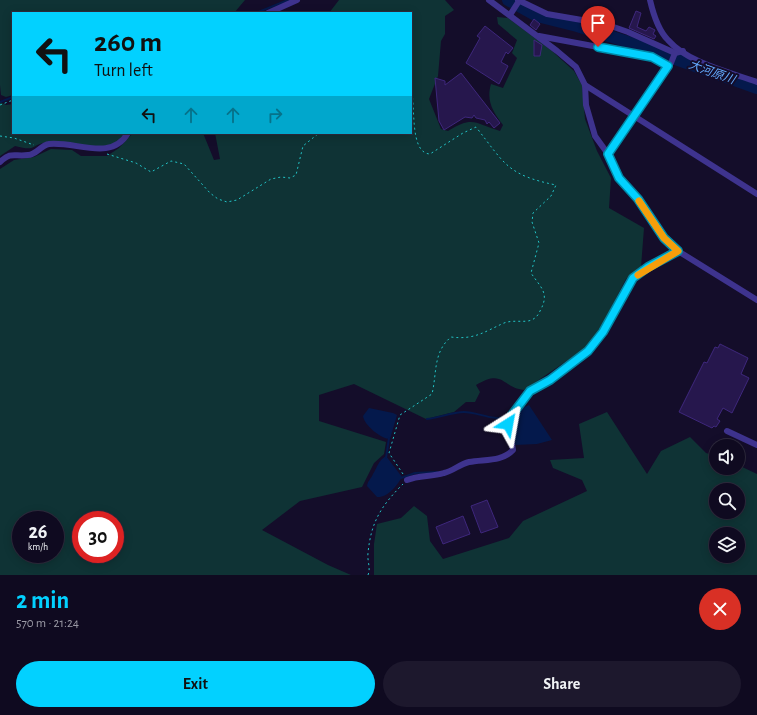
<!DOCTYPE html>
<meta charset="utf-8">
<style>
:root{--surface:#0f0a20;--page:#1d182d;--text:#f1f3f6;--muted:#9b9aa5;--line:#2f2b3e;--accent:#02d1ff}
body{margin:0;font-family:"Alegreya Sans","Noto Sans JP",sans-serif;background:var(--page);color:var(--text);height:100vh;display:flex;flex-direction:column;font-size:15px;white-space:nowrap}
*{box-sizing:border-box;margin:0}
p{font-size:13px;color:var(--muted)}
.icon{flex:none;width:22px;height:22px;fill:none;stroke:currentColor;stroke-width:2;stroke-linecap:round;stroke-linejoin:round}
.map{position:relative;height:575px;overflow:hidden}
.panel{display:flex;flex-direction:column;background:var(--surface);flex:1}
.panel>*{flex:none}
.guide{position:absolute;left:12px;top:12px;width:400px;height:122px;border-radius:0px;box-shadow:0 2px 10px #0003,0 0 0 1px var(--line);background:#02d1ff;color:#111;overflow:hidden}
.buttons{position:absolute;left:709px;top:439px;display:grid;gap:8px}
.buttons a{display:grid;place-items:center;width:36px;height:36px;border-radius:50%;background:var(--surface);box-shadow:0 2px 10px #0003,0 0 0 1px var(--line);font-size:20px}
.speed{position:absolute;left:12px;top:511px;display:flex;gap:8px;font-size:20px;font-weight:700;text-align:center}
.speed>*{display:grid;place-content:center;width:52px;height:52px;border-radius:50%;background:var(--surface);box-shadow:0 2px 10px #0003,0 0 0 1px var(--line);line-height:1}
.speed small{font-size:10px;font-weight:400}
.speed .limit{border:6px solid #d22;background:#fff;color:#111}
.pin{position:absolute;display:grid;place-items:center;width:34px;height:34px;color:#fff;margin:-41px -17px;border-radius:50% 50% 50% 0;rotate:-45deg;box-shadow:0 0 4px #0007}
.pin .icon{rotate:45deg}
.me{position:absolute;width:44px;margin:-22px;rotate:34deg;stroke-linejoin:round;filter:drop-shadow(0 0 3px #0008)}
.turn{display:flex;align-items:center;gap:14px;height:84px;padding:0 16px;font-size:18px}
.turn .icon{width:52px;height:52px;stroke-width:2.5}
.turn b{display:block;font-size:28px;line-height:34px}
.lanes{display:flex;align-items:center;height:38px;padding:0 16px;background:#0003;justify-content:center;gap:20px;direction:ltr}
.lanes .off{opacity:.35}
.round{display:grid;place-items:center;flex:none;width:42px;height:42px;border-radius:21px;background:var(--page)}
.summary{display:flex;align-items:center;justify-content:space-between;height:68px;padding:0 16px}
h1{font-size:24px;font-weight:600;line-height:30px;color:var(--accent)}
.action{display:flex;gap:8px;margin-top:auto;padding:8px 16px}
.action a{flex:1;height:46px;border-radius:24px;background:var(--accent);color:#111;font-size:16px;font-weight:600;line-height:46px;text-align:center}
.action a+a{background:var(--page);color:var(--text)}
.map>svg:first-child{display:block}
.green{fill:#0f3335;fill-rule:evenodd}
.water{fill:#04194c}
.lines{fill:none;stroke-linecap:round;stroke-linejoin:round}
.stream{stroke:#04194c;stroke-width:2}
.river{stroke:#04194c;stroke-width:12}
.building{fill:#26174d;stroke:#3e277c}
.path{stroke:#22c4c7;stroke-width:1;stroke-dasharray:2 3;stroke-linecap:butt}
.minor{stroke:#3e338e;stroke-width:6}
.route-casing{stroke:#0188a6;stroke-width:10}
.route{stroke:#02d1ff;stroke-width:7}
.slow{stroke:#f59e0b;stroke-width:7}
.labels{text-anchor:middle;dominant-baseline:central;stroke-width:4;stroke-linejoin:round;paint-order:stroke}
.water-label{font-size:12px;font-style:italic;fill:#64abff;stroke:#140d2a}
</style>
<div class="map">
<svg width="757" height="575" viewBox="0 0 757 575">
<rect width="100%" height="100%" fill="#140d2a"/>
<g class="green">
<path d="M0,0H245L234,13H13V95L6,97L1,95L0,85Z"/>
<path d="M339,0H445L454,10L445,16V34L441,41L438,76L429,99L441,129L448,131C474,115 475,124 500,131L503,125C493,112 486,101 491,84L503,88L517,58L512,53L517,40L498,24L497,17L508,18L552,51L574,71L582,85L585,119L597,151L611,178L609,208L644,228L641,267L626,279L593,343L524,390C502,388 504,368 476,385L480,392L475,402H466L454,412L426,419L354,384L319,395V421L386,442L384,454L374,463L362,487L300,501L262,530L328,565L351,575H0V169L14,160L34,157L51,149L72,150L81,156H107L119,148L133,133H203L214,160L220,159L215,133H411V13H329ZM21,520H55V554H21ZM81,520H115V554H81Z"/>
<path d="M0,102L6,105L13,104V133H126C110,159 70,138 47,142C30,145 37,152 15,146L0,156Z"/>
<path d="M607,412L647,474L661,451L690,437L706,453L716,456V468H738V465L757,474V575H374V544L377,524L401,518L414,506L427,516L430,541L443,559L509,538L523,521L587,491L582,480L553,468L550,460L584,458L579,424ZM716,490H738V512H716ZM716,534H738V556H716Z"/>
</g>
<g class="water">
<path d="M529,405L552,440L537,444L515,445L510,421L521,409Z"/>
<path d="M369,408L393,413L397,415L390,439C381,439 364,425 363,416Z"/>
<path d="M386,456L402,477C397,486 387,498 377,497L367,486C368,480 371,479 373,474C378,466 378,461 386,456Z"/>
</g>
<g class="lines">
<g class="stream">
<path d="M256,13L288,0"/>
<path d="M0,102L13,97"/>
<path d="M616,302L627,280L631,277"/>
<path d="M551,375L575,357"/>
<path d="M427,419C439,418 452,412 464,412C478,412 494,422 508,416"/>
<path d="M386,458L389,438"/>
<path d="M401,478L415,473L437,472"/>
</g>
<path class="river" d="M508,0L537,16L577,26L625,41L757,88"/>
</g>
<g class="building">
<path d="M636,11L641,13L637,27L646,31L649,27L655,30L653,34L656,36L654,39L629,28Z"/>
<path d="M534,19L540,24L536,30L530,25Z"/>
<path d="M485,26L513,48L508,54L506,52L501,62L508,66L499,84L466,63L480,38L477,36Z"/>
<path d="M534,40L542,45L540,56H534Z"/>
<path d="M461,73L500,123L494,128L489,122L487,124L485,120L476,118L474,115L472,118L465,117L444,130L439,121L435,78L445,81V85Z"/>
<path d="M720,344L748,358L741,374L749,378L732,413L723,408L717,419L720,421L716,427L714,426L712,428L679,412L704,362L707,363L715,347L718,348Z"/>
<path d="M487,500L498,527L481,533L471,506Z"/>
<path d="M463,516L470,534L443,544L436,527Z"/>
</g>
<g class="lines">
<g class="path">
<path d="M0,105L13,100"/>
<path d="M0,136L14,138L34,145"/>
<path d="M107,154L136,163L151,172L171,161L184,164L210,193L218,199L227,202L237,200L271,179L281,177L290,178L296,175L303,146L319,133"/>
<path d="M403,474L389,453L400,415L432,394C437,373 433,352 451,337C474,340 484,332 504,323C512,320 520,322 528,321C534,320 538,316 540,311C550,293 541,288 531,273L539,243L532,222L533,213L551,196L556,185C507,175 505,164 476,127L463,133L430,154C409,153 416,105 411,89"/>
<path d="M368,575C371,568 367,561 368,553C371,522 381,506 403,484"/>
</g>
<g class="minor">
<path d="M489,0L557,51L576,67L585,85L586,105L595,136L608,154L619,178L638,199L664,238L678,251L757,300"/>
<path d="M518,0L547,14L605,24L628,32L675,53L683,51"/>
<path d="M650,0C653,13 658,30 668,40C688,63 729,72 757,82"/>
<path d="M268,13L297,0"/>
<path d="M510,15L519,1"/>
<path d="M539,36L652,57L668,66"/>
<path d="M585,85L757,194"/>
<path d="M608,154L664,69L671,63L675,53"/>
<path d="M0,162C12,151 14,157 28,155C36,155 41,145 49,144C76,141 111,162 128,133"/>
<path d="M727,431L757,445"/>
<path d="M407,480C419,475 431,477 444,473C453,471 460,464 469,462C484,459 502,462 513,450L508,420L530,391L549,380L588,351L603,332L633,278L648,267L678,251"/>
</g>
</g>
<g class="lines">
<g class="route-casing">
<path id="route" d="M508,424V420L530,391L550,380L588,351L603,332L633,278L648,267L678,251L664,238L638,199L619,178L608,154L668,66L652,57L598,47"/>
</g>
<use href="#route" class="route"/>
<path class="slow" d="M638,275L678,251L664,238L639,201"/>
</g>
<g class="labels">
<g class="water-label">
<text transform="translate(712 72) rotate(20)">大河原川</text>
</g>
</g>
</svg>
<div class="buttons">
<a><svg class="icon" aria-label="sound" viewBox="0 0 24 24"><path d="M4 9h4l5-4v14l-5-4H4zM17 9q2 3 0 6"/></svg></a>
<a><svg class="icon" aria-label="search" viewBox="0 0 24 24"><circle cx="10" cy="10" r="6"/><path d="M15 15l6 6"/></svg></a>
<a><svg class="icon" aria-label="layers" viewBox="0 0 24 24"><path d="M12 4l9 5-9 5-9-5zM3 14l9 5 9-5"/></svg></a>
</div>
<div class="speed"><div>26<small>km/h</small></div><div class="limit">30</div></div>
<div class="pin" style="left:598px;top:47px;background:#d93025"><svg class="icon" aria-label="arrive" viewBox="0 0 24 24"><path d="M6 21V4h12l-3 4 3 4H6"/></svg></div>
<svg class="me" style="left:508px;top:424px" viewBox="-20 -20 40 40"><path d="M0-17L14 15 0 8-14 15z" fill="#02d1ff" stroke="#fff" stroke-width="4"/></svg>
<div class="guide">
<div class="turn"><svg class="icon" aria-label="left" viewBox="0 0 24 24"><path d="M17 20v-9H6M10 6l-5 5 5 5"/></svg><div><b>260 m</b>Turn left</div></div>
<div class="lanes"><svg class="icon" aria-label="left" viewBox="0 0 24 24"><path d="M17 20v-9H6M10 6l-5 5 5 5"/></svg><svg class="icon off" aria-label="ahead" viewBox="0 0 24 24"><path d="M12 20V5M6 11l6-6 6 6"/></svg><svg class="icon off" aria-label="ahead" viewBox="0 0 24 24"><path d="M12 20V5M6 11l6-6 6 6"/></svg><svg class="icon off" aria-label="right" viewBox="0 0 24 24"><path d="M7 20v-9h11M14 6l5 5-5 5"/></svg></div>
</div>
</div>
<section class="panel">
<div class="summary"><div><h1>2 min</h1><p>570 m · 21:24</p></div><a class="round" style="background:#d93025;color:#fff"><svg class="icon" aria-label="close" viewBox="0 0 24 24"><path d="M6 6l12 12M18 6L6 18"/></svg></a></div>
<div class="action"><a>Exit</a><a>Share</a></div>
</section>
